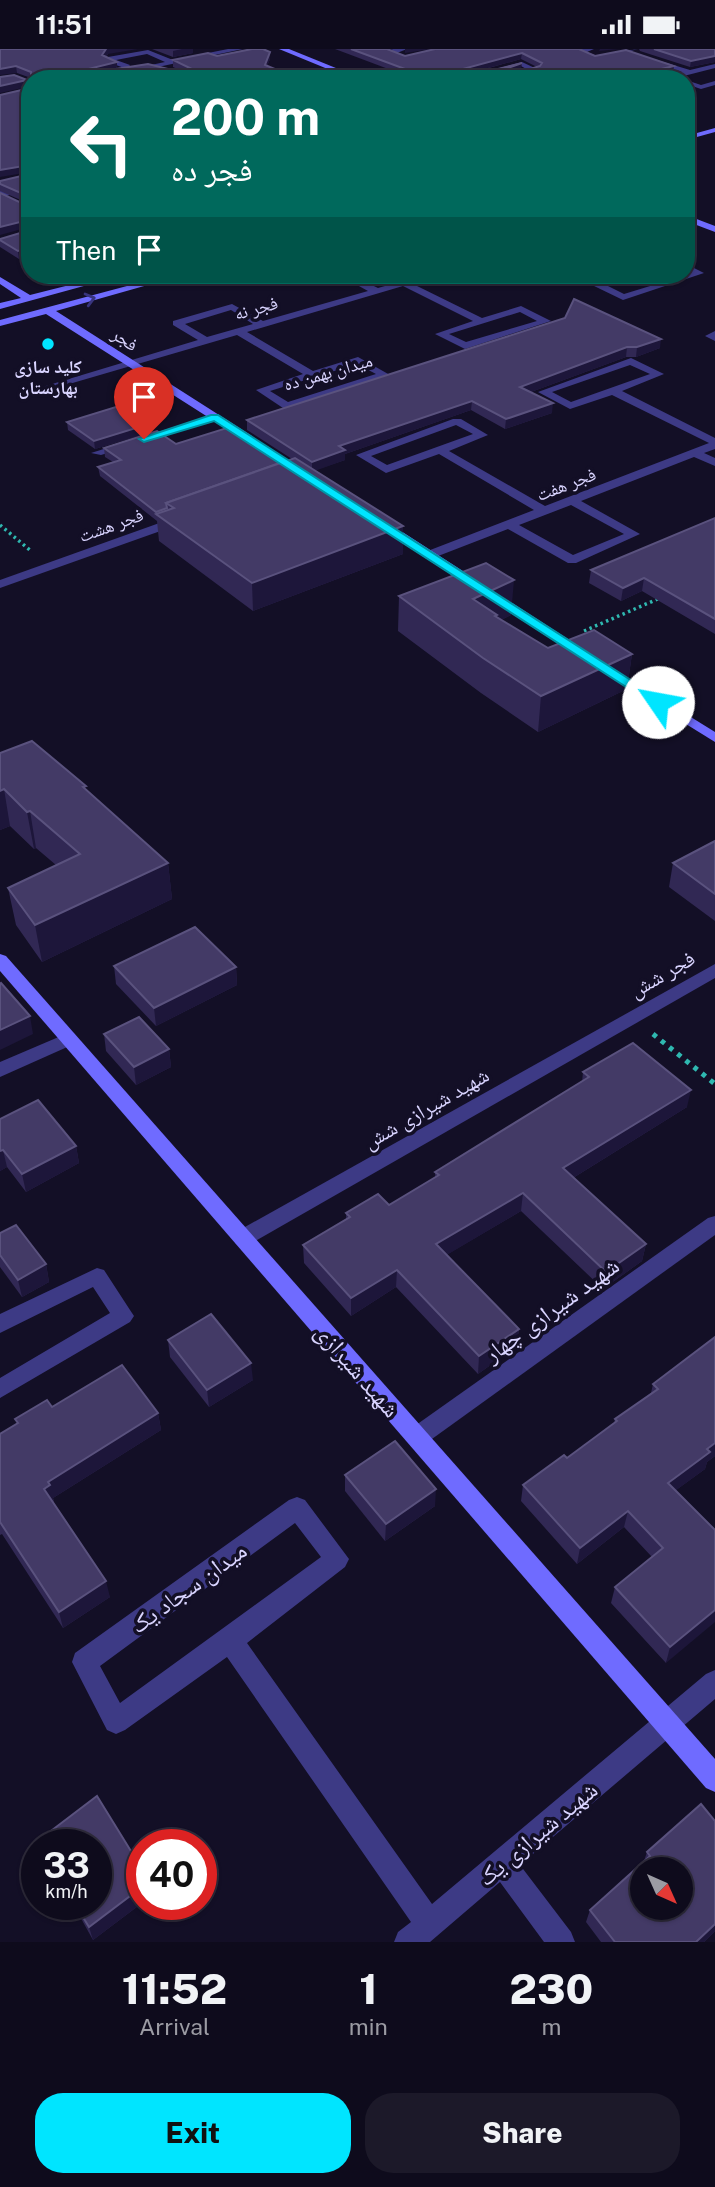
<!DOCTYPE html>
<meta charset="utf-8">
<style>
:root{--surface:#0e0b1c;--page:#1c1929;--text:#f1f3f6;--muted:#9b9ba3;--line:#2e2b3b;--accent:#00e5ff}
body{margin:0;font-family:"Public Sans","Noto Naskh Arabic",sans-serif;background:var(--page);color:var(--text);height:100vh;display:flex;flex-direction:column;font-size:26px;white-space:nowrap}
*{box-sizing:border-box;margin:0}
p{font-size:23px;color:var(--muted)}
.icon{flex:none;width:38px;height:38px;fill:none;stroke:currentColor;stroke-width:2;stroke-linecap:round;stroke-linejoin:round}
.map{position:relative;height:1893px;overflow:hidden}
.side{display:flex;flex-direction:column;background:var(--surface);flex:1}
.side>*{flex:none}
.hud{position:absolute;left:21px;top:21px;width:674px;height:214px;border-radius:28px;box-shadow:0 2px 5px #0004,0 0 0 2px var(--line);background:#00695c;color:#fff;overflow:hidden}
.needle{width:46px;rotate:135deg}
.fabs{position:absolute;left:630px;top:1808px;display:grid;gap:14px}
.fabs a{display:grid;place-items:center;width:63px;height:63px;border-radius:50%;background:var(--surface);box-shadow:0 2px 5px #0004,0 0 0 2px var(--line);font-size:35px}
.speed{position:absolute;left:21px;top:1780px;display:flex;gap:14px;font-size:35px;font-weight:700;text-align:center}
.speed>*{display:grid;place-content:center;width:91px;height:91px;border-radius:50%;background:var(--surface);box-shadow:0 2px 5px #0004,0 0 0 2px var(--line);line-height:1}
.speed small{font-size:18px;font-weight:400}
.speed .limit{border:10px solid #d22;background:#fff;color:#111}
.pin{position:absolute;display:grid;place-items:center;width:60px;height:60px;color:#fff;margin:-72px -30px;border-radius:50% 50% 50% 0;rotate:-45deg;box-shadow:0 0 7px #0007}
.pin .icon{rotate:45deg}
.me{position:absolute;width:77px;margin:-38px;rotate:303deg;stroke-linejoin:round;filter:drop-shadow(0 0 5px #0008)}
.turn{display:flex;align-items:center;gap:24px;height:147px;padding:0 35px;font-size:32px}
.turn .icon{width:91px;height:91px;stroke-width:2.5}
.turn b{display:block;font-size:49px;line-height:60px}
.then{display:flex;align-items:center;height:66px;padding:0 35px;background:#0003;gap:14px;font-size:26px}
.eta{display:flex;justify-content:space-evenly;align-items:center;height:119px;text-align:center}
.eta b{font-size:42px;font-weight:800;line-height:49px}
.action{display:flex;gap:14px;margin-top:auto;padding:14px 35px}
.action a{flex:1;height:80px;border-radius:28px;background:var(--accent);color:#111;font-size:28px;font-weight:800;line-height:80px;text-align:center}
.action a+a{background:var(--page);color:var(--text)}
.status{display:flex;justify-content:space-between;align-items:center;height:49px;padding:0 35px;background:var(--surface);direction:ltr}
.status svg{height:19px;fill:currentColor}
.map>svg:first-child{display:block}
.lines{fill:none;stroke-linecap:round;stroke-linejoin:round}
.path-far1{stroke:#2fb8b0;stroke-width:3.5;stroke-dasharray:2.5 3.5;stroke-linecap:butt}
.path{stroke:#2fb8b0;stroke-width:5;stroke-dasharray:4.5 6;stroke-linecap:butt}
.street{fill:#3d3a85;fill-rule:evenodd}
.secondary{fill:#6f6bff;fill-rule:evenodd}
.wall{fill:#312854;fill-rule:evenodd}
.shaded-wall{fill:#1d163a}
.building{fill:#433a66;stroke:#5a527e;stroke-width:2;fill-rule:evenodd}
.oneway{stroke:#38347d}
.route{fill:#00e5ff;stroke:#0095a6;stroke-width:2}
.poi-dot{fill:#00e5ff;stroke:#130f26;stroke-width:2.5}
.labels{text-anchor:middle;dominant-baseline:central;stroke-width:7;stroke-linejoin:round;paint-order:stroke}
.far-street-label{font-size:18px;fill:#d9d4ff;stroke:#130f26}
.far-poi-label{font-size:18px;font-weight:bold;fill:#d9d4ff;stroke:#130f26}
.street-label{font-size:21px;fill:#d9d4ff;stroke:#130f26}
.near-street-label{font-size:24px;fill:#d9d4ff;stroke:#130f26}
</style>
<div class="status"><b>11:51</b><svg viewBox="0 0 49 12"><path d="M0 12V9h3v3zM5 12V6h3v6zM10 12V3h3v9zM15 12V0h3v12zM26 1h20v11H26zM47 4h2v5h-2z"/></svg></div>
<div class="map">
<svg width="715" height="1893" viewBox="0 0 715 1893">
<rect width="100%" height="100%" fill="#130f26"/>
<g class="lines">
<g class="path-far1">
<path d="M0,476L31,502"/>
<path d="M584,582L660,549"/>
</g>
<path class="path" d="M653,985L715,1035"/>
<g class="street">
<path d="M228,0H243L101,30H85L165,13L147,5L116,11L130,16L127,20L105,12L108,8L148,1L173,11Z"/>
<path d="M393,0H407L397,4L405,7L448,0L404,11L385,3Z"/>
<path d="M580,0H594L587,3L597,7L638,0L596,11L578,3Z"/>
<path d="M650,9L690,21L715,15V19L672,30H658L682,23L650,13Z"/>
<path d="M522,13L539,21L510,30H496L528,21L521,17L473,30H459Z"/>
<path d="M686,31L701,36L715,32V36L701,40L686,35Z"/>
<path d="M30,136V142L0,148V142Z"/>
<path d="M686,215L704,224L623,251L592,236L621,226H635L606,236L624,245L686,226L690,224L686,222Z"/>
<path d="M339,226H351L378,239L423,226H437L413,235L482,269L521,257L551,272L465,300L435,285L473,272L403,237L247,283L313,322L358,308L390,326L291,359H283L256,341L303,325L237,286L28,347L19,345L198,291L173,276V272L232,255L263,272L368,242ZM231,261L253,275L207,288L185,275ZM520,263L537,272L466,293L449,285ZM357,315L376,325L288,353L270,342Z"/>
<path d="M715,282V292L705,287Z"/>
<path d="M631,309L664,325L622,342L715,389V400L704,404L715,409V417L694,408L581,452L640,485L576,514H568L508,480L433,509H425V503L534,461L439,405L386,424L356,406L453,370H461L488,386L449,402L545,457L709,394L612,346L570,360L538,343ZM630,316L650,325L571,353L552,343ZM456,376L473,385L387,416L371,407ZM571,456L624,485L573,506L519,476Z"/>
<path d="M215,365L219,366V370L101,406L91,404Z"/>
<path d="M179,467L183,468V474L0,539V531Z"/>
<path d="M715,915V929L250,1195L243,1197L236,1195L233,1189L236,1183Z"/>
<path d="M68,984L74,985L77,990L74,995L0,1028V1013Z"/>
<path d="M715,1167V1186L425,1395L417,1398L409,1395L406,1388L409,1381L708,1169Z"/>
<path d="M97,1219L104,1221L130,1261L134,1267L130,1273L0,1349V1329L110,1264L93,1238L0,1284V1265Z"/>
<path d="M297,1448L305,1451L349,1510L345,1518L247,1594L432,1855L706,1625L715,1621V1650L520,1816L571,1883L575,1893H544L500,1833L430,1893H394L398,1883L411,1873L227,1608L125,1681L116,1685L107,1681L72,1613L75,1604L289,1451ZM295,1474L321,1508L120,1654L100,1617Z"/>
</g>
<g class="secondary">
<path d="M279,0H289L363,30H352Z"/>
<path d="M715,79V83L686,91V87Z"/>
<path d="M686,166L715,177V183L686,172Z"/>
<path d="M109,226H124L0,260V254L21,249L0,235V228L30,246Z"/>
<path d="M168,226H183L56,262L252,387V391H244L46,265L0,277V271Z"/>
<path d="M383,472L387,473L591,605L584,609L579,608L379,479V473Z"/>
<path d="M610,618L715,683V693L605,625V619Z"/>
<path d="M0,905L6,907L715,1710V1743L706,1739L0,922Z"/>
</g>
</g>
<g class="wall">
<path d="M0,0L108,5L106,8L117,13V19L188,25L173,18V11L270,3V10L267,17L299,30L31,29L17,24Z"/>
<path d="M152,0H193V4L173,8Z"/>
<path d="M335,0H389L405,7L435,0L595,7L673,23L645,30H415ZM521,10L537,18L511,26H506L521,20L474,26H464Z"/>
<path d="M639,0H715V13L690,18L640,2Z"/>
<path d="M30,124V155L0,142V132L30,125Z"/>
<path d="M30,181L19,210L0,198V190Z"/>
<path d="M565,269L660,299L636,308H626L531,343L552,364L505,380L471,361L345,405V411L315,421L403,477V505L253,562L159,492L157,472L100,427L98,418L113,413L105,408L104,399L176,395L285,412L292,410L247,381V371Z"/>
<path d="M67,373L146,376L147,384L95,400L68,381Z"/>
<path d="M715,469V585L642,542L621,552L589,534L591,521Z"/>
<path d="M399,547L511,566L501,571L548,599L632,605L627,640L538,683L481,644L398,582Z"/>
<path d="M0,704L86,741L168,814L172,850L42,913L16,876L8,839L56,816L36,799L34,800L10,777L0,781Z"/>
<path d="M715,792V872L669,838L673,814Z"/>
<path d="M114,917L236,918L237,936L156,977L116,935Z"/>
<path d="M104,985L169,1000L171,1018L136,1036L106,1002Z"/>
<path d="M583,1023L687,1058L573,1129L646,1195L642,1212L603,1240L521,1162L446,1206L519,1280L517,1297L478,1325L396,1238L351,1267L304,1214L303,1196L346,1170V1164L389,1156L435,1128V1123L582,1033Z"/>
<path d="M0,1070L76,1097L79,1114L26,1143L7,1118L0,1122Z"/>
<path d="M0,1184L46,1215L49,1233L22,1248L0,1218Z"/>
<path d="M715,1288V1407L707,1413L705,1420L676,1441L715,1481L666,1614L611,1554L615,1538L652,1508L624,1478L577,1515L521,1452L523,1436L567,1409L614,1374L615,1370L651,1344L653,1335Z"/>
<path d="M168,1291L253,1331L209,1358L170,1308Z"/>
<path d="M52,1358L158,1364L161,1381L53,1449L54,1452L53,1453L110,1548L63,1579L2,1485L0,1486V1385L17,1375L15,1370Z"/>
<path d="M345,1426L435,1457L385,1492L345,1442Z"/>
<path d="M97,1747L142,1820V1854L93,1891L73,1855H96V1796H40L39,1791Z"/>
<path d="M715,1772V1882L704,1893H601L586,1873L590,1861L644,1812L647,1803Z"/>
</g>
<g class="shaded-wall">
<path d="M106,0H138L108,5L102,13V6Z"/>
<path d="M182,0H193V4L173,8V2Z"/>
<path d="M405,0H432L405,4Z"/>
<path d="M600,0H618L599,2Z"/>
<path d="M270,3V10L265,23V16Z"/>
<path d="M522,4L521,10L458,27L457,30L459,21Z"/>
<path d="M715,7V13L690,18L691,12Z"/>
<path d="M117,13V19L83,25L84,21Z"/>
<path d="M522,14L521,20L495,30L494,24Z"/>
<path d="M16,17L17,24L0,26V20Z"/>
<path d="M674,17L673,23L645,30H619Z"/>
<path d="M27,31V38L0,44V37Z"/>
<path d="M30,116V123L0,128V121Z"/>
<path d="M28,171L29,178L0,186V178Z"/>
<path d="M30,199V207L19,210L18,202Z"/>
<path d="M661,290L660,299L636,308L637,298Z"/>
<path d="M627,298L626,308L520,347V338Z"/>
<path d="M472,352L471,361L345,405V411L312,423V413L339,397Z"/>
<path d="M553,354L552,364L505,380L506,370Z"/>
<path d="M146,376L147,384L95,400L94,392Z"/>
<path d="M403,477V505L253,562L252,534Z"/>
<path d="M644,529L642,542L621,552L623,539Z"/>
<path d="M514,531L511,566L497,573L473,550Z"/>
<path d="M632,605L627,640L538,683L541,647Z"/>
<path d="M4,740L10,777L0,781V742Z"/>
<path d="M30,762L36,799L34,800L27,763Z"/>
<path d="M168,814L172,850L42,913L35,876Z"/>
<path d="M236,918L237,936L156,977L154,959Z"/>
<path d="M30,967L33,985L0,1001V981Z"/>
<path d="M169,1000L171,1018L136,1036L134,1018Z"/>
<path d="M691,1041L687,1058L560,1137L563,1119Z"/>
<path d="M76,1097L79,1114L26,1143L22,1125Z"/>
<path d="M3,1101L7,1118L0,1122V1102Z"/>
<path d="M523,1144L521,1162L435,1213L436,1195Z"/>
<path d="M646,1195L642,1212L603,1240L606,1223Z"/>
<path d="M46,1215L49,1233L22,1248L18,1231Z"/>
<path d="M397,1221L396,1238L351,1267V1249Z"/>
<path d="M519,1280L517,1297L478,1325L479,1307Z"/>
<path d="M251,1314L253,1331L209,1358L207,1341Z"/>
<path d="M158,1364L161,1381L53,1449L54,1452L48,1456L44,1440L48,1433Z"/>
<path d="M715,1394V1407L707,1413L705,1420L664,1450L668,1434Z"/>
<path d="M436,1440L435,1457L385,1492L386,1475Z"/>
<path d="M628,1462L624,1478L577,1515L580,1499Z"/>
<path d="M106,1532L110,1548L63,1579L59,1563Z"/>
<path d="M715,1561V1573L666,1614L670,1598Z"/>
<path d="M142,1838V1854L93,1891L89,1878Z"/>
<path d="M715,1875V1882L704,1893H696Z"/>
</g>
<g class="building">
<path d="M0,0H106L102,6L117,13L84,21L83,25L148,15L192,26L195,24L194,21L173,11L208,4L217,7L252,0H263L270,3L265,16L299,30H31V23L16,17L0,20Z"/>
<path d="M351,0H387L405,7L435,0H579L595,7L626,1L674,17L619,30H432ZM522,4L542,14L540,17L511,26L494,24L522,14L474,26H458L459,21Z"/>
<path d="M654,0H715V7L691,12Z"/>
<path d="M14,26L27,31L0,37V28Z"/>
<path d="M30,39V116L0,121V46Z"/>
<path d="M30,124V148L0,135V132L30,125Z"/>
<path d="M0,144L30,158V172L28,171L0,178Z"/>
<path d="M30,181V199L18,202L0,191V190Z"/>
<path d="M574,250L661,290L637,298H627L520,338L553,354L506,370L472,352L339,397L345,401L312,413L247,371L565,269Z"/>
<path d="M119,357L146,376L94,392L67,373Z"/>
<path d="M230,378L285,412L166,454L167,459L156,463L98,418L121,411L104,399L157,382L176,395Z"/>
<path d="M295,409L403,477L252,534L156,465L174,459L166,454Z"/>
<path d="M715,469V570L644,529L623,539L591,521Z"/>
<path d="M486,514L514,531L473,550L497,566L495,567L548,599L594,581L632,605L541,647L483,609L399,547Z"/>
<path d="M32,692L86,737L83,738L168,814L35,876L8,839L80,805L30,762L27,763L4,740L0,742V704Z"/>
<path d="M715,792V845L673,814Z"/>
<path d="M195,878L236,918L154,959L114,917Z"/>
<path d="M1,934L30,967L0,981V935Z"/>
<path d="M139,968L169,1000L134,1018L104,985Z"/>
<path d="M633,994L691,1041L563,1119L646,1195L606,1223L523,1144L436,1195L519,1280L479,1307L397,1221L351,1249L303,1196L350,1168L346,1164L378,1145L389,1156L439,1126L435,1123L589,1028L583,1023Z"/>
<path d="M38,1051L76,1097L22,1125L3,1101L0,1102V1070Z"/>
<path d="M16,1176L46,1215L18,1231L0,1206V1184Z"/>
<path d="M211,1265L251,1314L207,1341L168,1291Z"/>
<path d="M715,1288V1394L707,1400L710,1403L668,1434L715,1481V1561L670,1598L615,1538L663,1499L628,1462L580,1499L523,1436L564,1406L567,1409L617,1372L615,1370L658,1340L653,1335Z"/>
<path d="M122,1316L158,1364L48,1433L50,1436L44,1440L106,1532L59,1563L0,1473V1385L18,1374L15,1370L47,1351L52,1358Z"/>
<path d="M395,1392L436,1440L386,1475L345,1426Z"/>
<path d="M97,1747L142,1820V1838L89,1878L75,1855H96V1796H41L39,1791Z"/>
<path d="M701,1755L715,1772V1875L696,1893H615L590,1861L650,1807L647,1803ZM642,1820H681V1858H642Z"/>
</g>
<defs><path id="oneway-chevron" d="M-2-3.5L2.5 0L-2 3.5" fill="none" stroke-width="1.6" stroke-linecap="round" stroke-linejoin="round" transform="scale(1.75)"/></defs>
<use class="oneway" href="#oneway-chevron" transform="translate(90 250) rotate(-15)"/>
<path class="route" d="M211,366H218L665,653L663,656H654L214,372L144,393L139,390Z"/>
<circle class="poi-dot" cx="48" cy="295" r="7"/>
<g class="labels">
<g class="far-street-label">
<text transform="translate(256 259) rotate(-16)">فجر نه</text>
<text transform="translate(125 290) rotate(33)">فجر</text>
<text transform="translate(328 323) rotate(-16)">میدان بهمن ده</text>
<text transform="translate(566 435) rotate(-21)">فجر هفت</text>
<text transform="translate(111 476) rotate(-20)">فجر هشت</text>
</g>
<g class="far-poi-label">
<text x="48" y="317">کلید سازی<tspan x="48" dy="21">بهارستان</tspan></text>
</g>
<g class="street-label">
<text transform="translate(662 925) rotate(-30)">فجر شش</text>
<text transform="translate(426 1059) rotate(-30)">شهید شیرازی شش</text>
</g>
<g class="near-street-label">
<text transform="translate(551 1260) rotate(-36)">شهید شیرازی چهار</text>
<text transform="translate(358 1321) rotate(49)">شهید شیرازی</text>
<text transform="translate(188 1538) rotate(-36)">میدان سجاد یک</text>
<text transform="translate(537 1784) rotate(-40)">شهید شیرازی یک</text>
</g>
</g>
</svg>
<div class="fabs">
<a><svg class="needle" viewBox="-14 -14 28 28"><path d="M0-13l5 13h-10z" fill="#e53935"/><path d="M0 13l5-13h-10z" fill="#9b9ba3"/></svg></a>
</div>
<div class="speed"><div>33<small>km/h</small></div><div class="limit">40</div></div>
<div class="pin" style="left:144px;top:390px;background:#d93025"><svg class="icon" aria-label="arrive" viewBox="0 0 24 24"><path d="M6 21V4h12l-3 4 3 4H6"/></svg></div>
<svg class="me" style="left:658px;top:653px" viewBox="-20 -20 40 40"><circle r="19" fill="#fff"/><path d="M0-13L10 11 0 6-10 11z" fill="#00e5ff"/></svg>
<div class="hud">
<div class="turn"><svg class="icon" aria-label="left" viewBox="0 0 24 24"><path d="M17 20v-9H6M10 6l-5 5 5 5"/></svg><div><b>200 m</b>فجر ده</div></div>
<div class="then">Then<svg class="icon" aria-label="arrive" viewBox="0 0 24 24"><path d="M6 21V4h12l-3 4 3 4H6"/></svg></div>
</div>
</div>
<section class="side">
<div class="eta">
<div><b>11:52</b><p>Arrival</p></div>
<div><b>1</b><p>min</p></div>
<div><b>230</b><p>m</p></div>
</div>
<div class="action"><a>Exit</a><a>Share</a></div>
</section>
